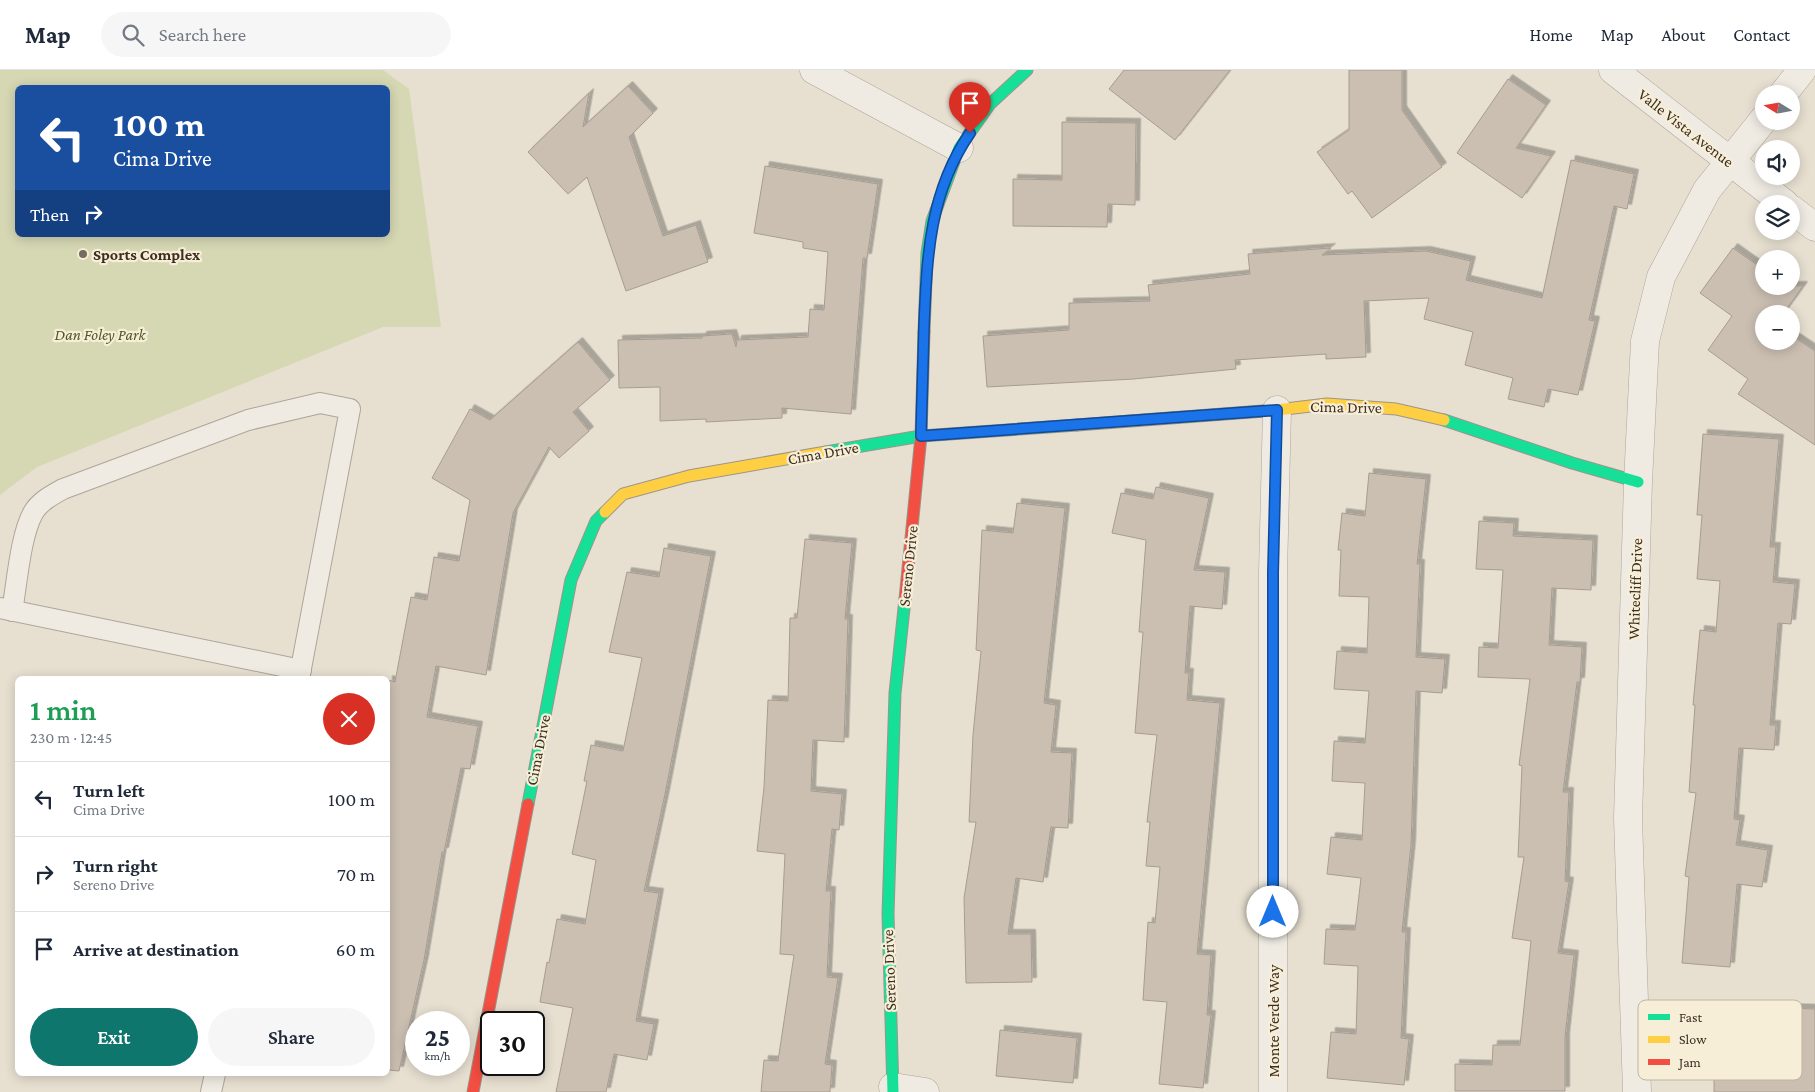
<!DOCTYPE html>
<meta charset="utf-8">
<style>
:root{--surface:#fff;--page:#f6f6f7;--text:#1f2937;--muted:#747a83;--line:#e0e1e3;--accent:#0f766e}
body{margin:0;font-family:"Crimson Pro",serif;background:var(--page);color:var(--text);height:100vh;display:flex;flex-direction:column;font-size:19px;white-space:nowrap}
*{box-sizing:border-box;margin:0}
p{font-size:16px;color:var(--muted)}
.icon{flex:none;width:28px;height:28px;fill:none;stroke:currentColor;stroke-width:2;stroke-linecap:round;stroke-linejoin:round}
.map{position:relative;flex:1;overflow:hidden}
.side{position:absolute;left:15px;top:606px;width:375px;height:400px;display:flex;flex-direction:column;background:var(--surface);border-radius:8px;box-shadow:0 2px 12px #0003}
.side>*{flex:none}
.banner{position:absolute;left:15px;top:15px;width:375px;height:152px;border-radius:8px;box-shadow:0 2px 12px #0003;background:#1a4fa0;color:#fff;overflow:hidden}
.needle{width:32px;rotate:281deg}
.fabs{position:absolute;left:1755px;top:15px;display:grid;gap:10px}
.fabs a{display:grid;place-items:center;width:45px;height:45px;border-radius:50%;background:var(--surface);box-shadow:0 2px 12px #0003;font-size:25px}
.speed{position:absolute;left:405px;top:941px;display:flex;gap:10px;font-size:25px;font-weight:700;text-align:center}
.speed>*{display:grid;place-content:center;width:65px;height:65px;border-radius:50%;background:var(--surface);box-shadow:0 2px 12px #0003;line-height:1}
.speed small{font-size:12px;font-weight:400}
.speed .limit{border:2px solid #111;border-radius:8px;background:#fff;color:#111}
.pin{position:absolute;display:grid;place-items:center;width:42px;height:42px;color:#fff;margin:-51px -21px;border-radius:50% 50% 50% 0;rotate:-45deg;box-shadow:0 0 5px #0007}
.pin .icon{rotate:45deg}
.me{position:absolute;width:55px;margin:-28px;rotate:0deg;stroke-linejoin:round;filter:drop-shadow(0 0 4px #0008)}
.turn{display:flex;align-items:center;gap:18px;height:105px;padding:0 15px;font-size:22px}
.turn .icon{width:65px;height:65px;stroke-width:2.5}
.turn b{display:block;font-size:35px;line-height:42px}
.then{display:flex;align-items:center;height:48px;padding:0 15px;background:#0003;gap:10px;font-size:19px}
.round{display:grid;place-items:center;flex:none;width:52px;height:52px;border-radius:26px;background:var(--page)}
.head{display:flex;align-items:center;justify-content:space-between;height:85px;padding:0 15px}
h1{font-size:30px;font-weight:600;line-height:38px;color:#1e9e55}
.button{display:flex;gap:10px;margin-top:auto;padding:10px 15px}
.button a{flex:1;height:58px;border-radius:30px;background:var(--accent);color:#fff;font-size:20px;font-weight:600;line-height:58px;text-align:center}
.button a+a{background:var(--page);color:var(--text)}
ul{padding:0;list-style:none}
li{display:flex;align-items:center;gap:15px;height:75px;padding:0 15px;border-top:1px solid var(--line)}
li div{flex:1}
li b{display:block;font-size:19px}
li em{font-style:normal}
header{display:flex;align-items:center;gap:30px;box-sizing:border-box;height:70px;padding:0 25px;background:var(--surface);border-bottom:1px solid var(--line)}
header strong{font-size:24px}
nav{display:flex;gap:28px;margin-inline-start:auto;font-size:18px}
.search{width:350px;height:45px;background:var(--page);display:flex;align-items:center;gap:12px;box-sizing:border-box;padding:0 18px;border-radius:28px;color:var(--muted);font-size:19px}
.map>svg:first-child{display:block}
.green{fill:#d6d7b3;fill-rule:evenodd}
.building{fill:#cbbfb2;stroke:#a89c90;filter:url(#shadow)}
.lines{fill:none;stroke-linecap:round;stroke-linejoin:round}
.lane-casing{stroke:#ada599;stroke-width:22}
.street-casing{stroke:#ada599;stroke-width:29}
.fast-casing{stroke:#9c958a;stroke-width:13}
.slow-casing{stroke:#9c958a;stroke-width:13}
.jam-casing{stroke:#9c958a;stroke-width:13}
.lane{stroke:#efebe3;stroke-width:20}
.street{stroke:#efebe3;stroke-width:28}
.fast{stroke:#16e098;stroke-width:11}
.slow{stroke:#ffcf43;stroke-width:11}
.jam{stroke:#f24e42;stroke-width:11}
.route-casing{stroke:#114b97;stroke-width:12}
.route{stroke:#1a73e8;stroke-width:9}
.poi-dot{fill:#786c5e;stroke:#f7eed8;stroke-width:2}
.labels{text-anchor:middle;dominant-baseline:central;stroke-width:4.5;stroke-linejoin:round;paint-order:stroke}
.street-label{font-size:16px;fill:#3d2e20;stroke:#f7eed8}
.poi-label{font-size:16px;font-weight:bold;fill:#3d2e20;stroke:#f7eed8;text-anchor:start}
.park-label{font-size:16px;font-style:italic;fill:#4d5a26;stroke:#f7eed8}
.key{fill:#f7eed8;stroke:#bfb4a1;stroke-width:1}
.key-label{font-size:14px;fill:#3d2e20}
</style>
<header>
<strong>Map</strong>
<div class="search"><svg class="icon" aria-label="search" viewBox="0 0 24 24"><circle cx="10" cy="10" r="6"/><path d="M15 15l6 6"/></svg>Search here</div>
<nav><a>Home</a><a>Map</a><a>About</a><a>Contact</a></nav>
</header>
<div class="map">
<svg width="1815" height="1022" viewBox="0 0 1815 1022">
<defs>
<filter id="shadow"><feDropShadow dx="4.5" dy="-4.5" stdDeviation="0" flood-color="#0004"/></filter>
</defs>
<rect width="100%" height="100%" fill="#e7e0d1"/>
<path class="green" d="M0,0H383L409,19L441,257H383L37,397L0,425ZM18,18H388V165H18Z"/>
<g class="building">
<path d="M1124,0H1230L1175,70L1109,19Z"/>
<path d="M1349,0H1402V40L1442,97L1372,148L1352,121L1348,124L1317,82L1349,60Z"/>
<path d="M1508,9L1546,35L1516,78L1551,86L1522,128L1457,83Z"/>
<path d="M628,16L653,43L629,67L663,166L696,155L708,192L626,221L587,107L568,124L528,82L589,23L583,57Z"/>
<path d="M1062,52L1136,53L1135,135L1108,134L1107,157L1013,156V109L1062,110Z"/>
<path d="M1571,90L1634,104L1627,139L1614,136L1589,250L1595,251L1578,325L1548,319L1544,337L1508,329L1513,308L1465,295L1473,262L1424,249L1429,228L1364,231L1366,287L1326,289V284L1235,290L1236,299L1134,309L987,317L983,266L1069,260V233L1150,231L1148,215L1250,204L1248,184L1331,178L1322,185L1426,181L1471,191L1466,210L1542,228Z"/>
<path d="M765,96L878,114L867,188H863L851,344L782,338V348L706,352V349L660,351V317L619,318L618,270L702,268V266L732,264L736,277L737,270L808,267L810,239L824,240L828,182L803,178V172L754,163Z"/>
<path d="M1733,178L1764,200V216H1803L1783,244H1764V271H1791V265L1815,281V375L1738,324L1748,309L1708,280L1732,246L1700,223Z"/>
<path d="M578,272L610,310L573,342L589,361L559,388L549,377L513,443L486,605L436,596L427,647L478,656L470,699L461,698L444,782H442L424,890L399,1001L388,1000V610L395,612L411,527L427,530L434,487L459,491L470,430L432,408L470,339L490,350Z"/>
<path d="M1703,364L1779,369L1770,477H1776L1773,512L1795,514L1791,554L1778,553L1770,655H1776L1774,680L1739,678L1734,749L1740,750L1736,775L1768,780L1762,817L1737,814L1730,897L1682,893L1689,807L1685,806L1696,723L1689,722L1695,635H1693L1700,560L1716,562L1720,511L1697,509L1702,445H1697Z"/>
<path d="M1369,403L1426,409L1417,494H1420L1416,587L1445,589L1442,623L1416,621L1411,775L1402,862H1406L1401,968L1409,969L1404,1015L1327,1008L1331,962L1356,964L1358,896L1324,894L1326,859L1355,860L1361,808L1327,804L1331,767L1362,770L1365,713L1332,711L1334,671L1365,673L1369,621L1334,619L1337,581L1367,583L1369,527L1339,526L1341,480H1338L1342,443L1365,446Z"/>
<path d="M1156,417L1209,428L1194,500L1225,502L1222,539L1190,536L1185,603H1189L1187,630L1220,633L1197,884L1211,885L1207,945H1211L1203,1018L1159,1014L1167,932L1143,930L1148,852L1155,853L1160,797L1146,796L1150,752H1147L1157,665L1135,663L1143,562H1139L1146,470L1112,463L1121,423L1153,429Z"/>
<path d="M1017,433L1065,438L1044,633L1056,635L1051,682L1072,683L1068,758L1051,757L1043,812L1016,808L1008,864H1031L1032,912L966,913L964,828L976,752H969L973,665L981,581L976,580L982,460L1013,463Z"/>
<path d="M1479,451L1514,453L1513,466L1593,470L1591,520L1552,518L1549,575L1582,577L1580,612H1577L1563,722H1569L1565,811L1569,812L1558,883L1574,885L1565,967V1021H1455V994L1492,995L1493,975H1520L1531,871L1512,868L1524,787H1518L1522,696L1519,695L1530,609L1478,607L1479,577L1498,578L1503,500L1476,499Z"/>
<path d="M805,469L852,473L845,549H848L844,672L813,670L811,721L842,724L839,760L832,759L826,821H831L827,907L838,908L825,994L832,995L830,1022H761L764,990L778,991L794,885L780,884L785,784L757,781L764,717L768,630L788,631L790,548H797Z"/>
<path d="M664,478L711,486L665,724L644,821L659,823L636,951L654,954L647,990L614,984L606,1022H556L573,938L540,932L547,892L549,893L557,849L585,854L596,790L572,784L587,711H584L591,675L623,681L642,588L609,582L627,502L659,507Z"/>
<path d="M1785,938L1815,939V1022H1714V1004L1678,1003L1679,955L1784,958Z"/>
<path d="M1000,960L1077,968L1073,1013L996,1006Z"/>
</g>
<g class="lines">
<g class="lane-casing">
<g id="lane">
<path d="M0,538L301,600"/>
<path d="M12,541C17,514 20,467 33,443C39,432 52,425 63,419L248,350L320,333L350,339L299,609"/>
<path d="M211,1022L215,1004"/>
</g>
</g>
<g class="street-casing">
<g id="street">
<path d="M814,0L959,78"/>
<path d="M1613,0L1785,134"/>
<path d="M1783,24L1802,0"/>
<path d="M1791,139L1815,157"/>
<path d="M893,1017L925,1022"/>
<path d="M1273,1022V503L1277,340"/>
<path d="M1637,1022L1628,748L1638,412L1645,271L1661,207L1707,120L1764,49"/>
</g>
</g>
<g class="fast-casing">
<g id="fast">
<path d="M924,262L927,183L932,151L959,78L990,34L1027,0"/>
<path d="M1444,350L1572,393L1638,412"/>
<path d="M826,382L921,366L1077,355"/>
<path d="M528,734L571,510L596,451L605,442"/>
<path d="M893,1022L888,844L895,623L905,529"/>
</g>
</g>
<g class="slow-casing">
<g id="slow">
<path d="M1077,355L1277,340L1327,334L1396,339L1444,350"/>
<path d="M605,442L623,424L689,406L826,382"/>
</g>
</g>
<g class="jam-casing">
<g id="jam">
<path d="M905,529L921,366L924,262"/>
<path d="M473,1022L528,734"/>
</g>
</g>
<use href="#lane" class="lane"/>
<use href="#street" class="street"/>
<use href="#fast" class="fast"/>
<use href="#slow" class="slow"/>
<use href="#jam" class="jam"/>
</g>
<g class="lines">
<g class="route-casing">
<path id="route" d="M970,63C929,123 927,187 924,256C923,293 922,330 921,366L1277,340L1273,503V842"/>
</g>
<use href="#route" class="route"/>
</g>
<circle class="poi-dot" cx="83" cy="184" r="5"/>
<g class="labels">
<g class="street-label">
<text transform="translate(1686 58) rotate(38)">Valle Vista Avenue</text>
<text transform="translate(1346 337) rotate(1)">Cima Drive</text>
<text transform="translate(823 383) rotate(-10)">Cima Drive</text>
<text transform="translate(908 496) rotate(-84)">Sereno Drive</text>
<text transform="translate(1635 519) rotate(-88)">Whitecliff Drive</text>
<text transform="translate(538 680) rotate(-79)">Cima Drive</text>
<text transform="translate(889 900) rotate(-92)">Sereno Drive</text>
<text transform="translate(1273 951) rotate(-90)">Monte Verde Way</text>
</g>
<g class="poi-label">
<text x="93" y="184">Sports Complex</text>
</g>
<g class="park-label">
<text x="100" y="264">Dan Foley Park</text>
</g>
</g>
<rect x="1638" y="930" width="164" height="80" rx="8" class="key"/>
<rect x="1648" y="944" width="22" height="6" fill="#16e098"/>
<rect x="1648" y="966" width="22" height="7" fill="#ffcf43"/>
<rect x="1648" y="989" width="22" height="6" fill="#f24e42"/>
<g class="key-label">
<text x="1679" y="952">Fast</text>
<text x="1679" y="974">Slow</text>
<text x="1679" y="997">Jam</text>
</g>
</svg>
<div class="fabs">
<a><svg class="needle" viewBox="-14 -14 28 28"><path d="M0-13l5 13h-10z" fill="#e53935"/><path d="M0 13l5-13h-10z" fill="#747a83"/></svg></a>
<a><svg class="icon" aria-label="sound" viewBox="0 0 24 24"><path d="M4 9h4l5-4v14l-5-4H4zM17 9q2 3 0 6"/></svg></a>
<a><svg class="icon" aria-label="layers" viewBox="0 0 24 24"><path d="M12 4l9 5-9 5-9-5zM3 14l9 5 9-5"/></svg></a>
<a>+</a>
<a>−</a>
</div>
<div class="speed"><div>25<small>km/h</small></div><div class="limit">30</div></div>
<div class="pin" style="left:970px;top:63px;background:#d93025"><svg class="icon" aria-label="arrive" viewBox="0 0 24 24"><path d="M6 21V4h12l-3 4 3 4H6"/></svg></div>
<svg class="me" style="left:1273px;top:842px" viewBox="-20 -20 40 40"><circle r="19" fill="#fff"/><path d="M0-13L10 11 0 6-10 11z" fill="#1a73e8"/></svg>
<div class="banner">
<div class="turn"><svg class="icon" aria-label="left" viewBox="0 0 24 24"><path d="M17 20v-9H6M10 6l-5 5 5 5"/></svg><div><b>100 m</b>Cima Drive</div></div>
<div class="then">Then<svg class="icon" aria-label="right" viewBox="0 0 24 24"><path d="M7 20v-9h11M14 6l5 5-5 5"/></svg></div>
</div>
<section class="side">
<div class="head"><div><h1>1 min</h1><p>230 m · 12:45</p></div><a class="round" style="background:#d93025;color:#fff"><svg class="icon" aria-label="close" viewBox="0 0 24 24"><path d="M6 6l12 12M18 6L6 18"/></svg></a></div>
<ul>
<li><svg class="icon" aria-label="left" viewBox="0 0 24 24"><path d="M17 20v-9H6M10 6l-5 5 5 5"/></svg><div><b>Turn left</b><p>Cima Drive</p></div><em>100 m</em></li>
<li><svg class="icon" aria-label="right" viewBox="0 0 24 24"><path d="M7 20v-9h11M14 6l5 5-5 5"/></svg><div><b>Turn right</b><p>Sereno Drive</p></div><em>70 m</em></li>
<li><svg class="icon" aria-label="arrive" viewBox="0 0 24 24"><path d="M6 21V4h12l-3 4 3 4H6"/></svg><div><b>Arrive at destination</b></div><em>60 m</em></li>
</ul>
<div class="button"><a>Exit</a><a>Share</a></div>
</section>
</div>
